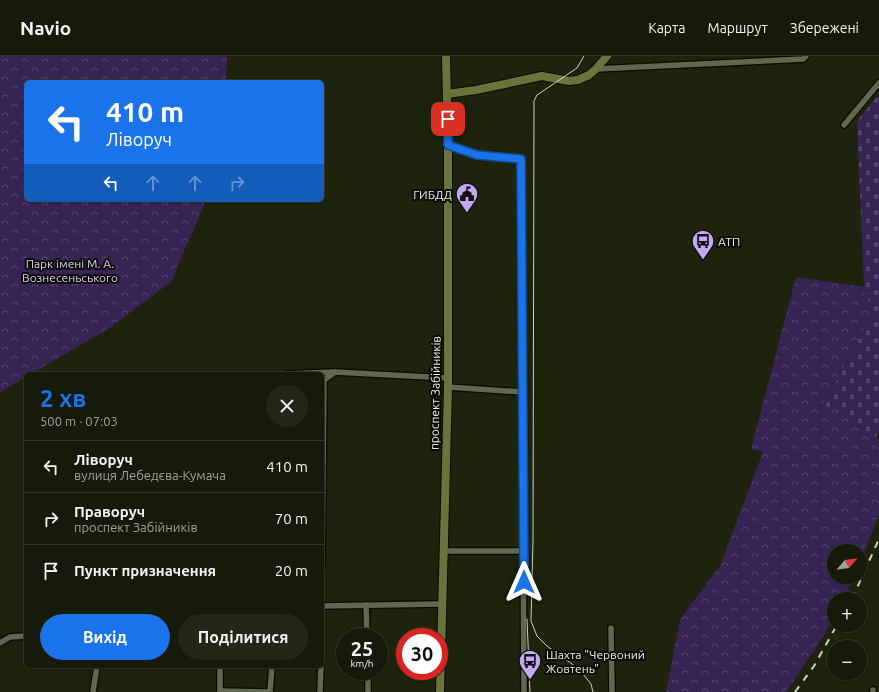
<!DOCTYPE html>
<html lang="uk">
<meta charset="utf-8">
<style>
:root{--surface:#161a0a;--page:#232718;--text:#f1f3f6;--muted:#9ea19c;--line:#35382b;--accent:#1a73e8}
body{margin:0;font-family:Ubuntu,sans-serif;background:var(--page);color:var(--text);height:100vh;display:flex;flex-direction:column;font-size:15px;white-space:nowrap}
*{box-sizing:border-box;margin:0}
p{font-size:13px;color:var(--muted)}
.icon{flex:none;width:22px;height:22px;fill:none;stroke:currentColor;stroke-width:2;stroke-linecap:round;stroke-linejoin:round}
.map{position:relative;flex:1;overflow:hidden}
.drawer{position:absolute;left:24px;top:316px;width:300px;height:296px;display:flex;flex-direction:column;background:var(--surface);border-radius:6px;box-shadow:0 1px 3px #0004,0 0 0 1px var(--line)}
.drawer>*{flex:none}
.hud{position:absolute;left:24px;top:24px;width:300px;height:122px;border-radius:6px;box-shadow:0 1px 3px #0004,0 0 0 1px var(--line);background:#1a73e8;color:#fff;overflow:hidden}
.needle{width:26px;rotate:61deg}
.controls{position:absolute;left:827px;top:488px;display:grid;gap:8px}
.controls a{display:grid;place-items:center;width:40px;height:40px;border-radius:50%;background:var(--surface);box-shadow:0 1px 3px #0004,0 0 0 1px var(--line);font-size:20px}
.speed{position:absolute;left:336px;top:572px;display:flex;gap:8px;font-size:20px;font-weight:700;text-align:center}
.speed>*{display:grid;place-content:center;width:52px;height:52px;border-radius:50%;background:var(--surface);box-shadow:0 1px 3px #0004,0 0 0 1px var(--line);line-height:1}
.speed small{font-size:10px;font-weight:400}
.speed .limit{border:6px solid #d22;background:#fff;color:#111}
.pin{position:absolute;display:grid;place-items:center;width:34px;height:34px;color:#fff;margin:-17px;border-radius:8px;box-shadow:0 2px 6px #0006}
.me{position:absolute;width:44px;margin:-22px;rotate:0deg;stroke-linejoin:round;filter:drop-shadow(0 0 3px #0008)}
.turn{display:flex;align-items:center;gap:14px;height:84px;padding:0 16px;font-size:18px}
.turn .icon{width:52px;height:52px;stroke-width:2.5}
.turn b{display:block;font-size:28px;line-height:34px}
.lanes{display:flex;align-items:center;height:38px;padding:0 16px;background:#0003;justify-content:center;gap:20px;direction:ltr}
.lanes .off{opacity:.35}
.round{display:grid;place-items:center;flex:none;width:42px;height:42px;border-radius:21px;background:var(--page)}
.headline{display:flex;align-items:center;justify-content:space-between;height:68px;padding:0 16px}
h1{font-size:24px;font-weight:600;line-height:30px;color:var(--accent)}
.primary-button{display:flex;gap:8px;margin-top:auto;padding:8px 16px}
.primary-button a{flex:1;height:46px;border-radius:24px;background:var(--accent);color:#fff;font-size:16px;font-weight:600;line-height:46px;text-align:center}
.primary-button a+a{background:var(--page);color:var(--text)}
ul{padding:0;list-style:none}
li{display:flex;align-items:center;gap:12px;height:52px;padding:0 16px;border-top:1px solid var(--line)}
li div{flex:1}
li b{display:block;font-size:15px}
li em{font-style:normal}
header{display:flex;align-items:center;gap:24px;box-sizing:border-box;height:56px;padding:0 20px;background:var(--surface);border-bottom:1px solid var(--line)}
header strong{font-size:19px}
nav{display:flex;gap:22px;margin-inline-start:auto;font-size:14px}
.map>svg:first-child{display:block}
.forest{fill:url(#forest-crowns)}
.cemetery{fill:url(#cemetery-stones)}
.lines{fill:none;stroke-linecap:round;stroke-linejoin:round}
.street-casing{stroke:#080c00;stroke-width:8}
.secondary-casing{stroke:#080c00;stroke-width:10}
.street{stroke:#616850;stroke-width:5.5}
.secondary{stroke:#68743c;stroke-width:8}
.tram{stroke:#cdd3c3;stroke-width:1}
.rail{stroke:#cdd3c3;stroke-width:2;stroke-dasharray:7 7;stroke-linecap:butt}
.route-casing{stroke:#114b97;stroke-width:10}
.route{stroke:#1a73e8;stroke-width:7}
.labels{text-anchor:middle;dominant-baseline:central;stroke-width:4;stroke-linejoin:round;paint-order:stroke}
.poi-label{font-size:12px;fill:#edf2e4;stroke:#090b04;text-anchor:start}
.park-label{font-size:12px;fill:#dfd0fb;stroke:#090b04}
.street-label{font-size:12px;fill:#edf2e4;stroke:#090b04}
</style>
<header>
<strong>Navio</strong>
<nav><a>Карта</a><a>Маршрут</a><a>Збережені</a></nav>
</header>
<div class="map">
<svg width="879" height="636" viewBox="0 0 879 636">
<defs>
<pattern id="forest-crowns" width="20" height="18" patternUnits="userSpaceOnUse"><rect width="20" height="18" fill="#382355"/><path d="M2 6a3 3 0 1 1 6 0M12 15a3 3 0 1 1 6 0" fill="none" stroke="#55436d"/></pattern>
<pattern id="cemetery-stones" width="16" height="16" patternUnits="userSpaceOnUse"><rect width="16" height="16" fill="#382355"/><path d="M2 7V4a2 2 0 0 1 4 0v3zM10 15v-3a2 2 0 0 1 4 0v3z" fill="#55436d"/></pattern>
</defs>
<rect width="100%" height="100%" fill="#1d230d"/>
<g class="forest">
<path d="M0,0H227L226,26H26V144H206L171,226L108,273L31,318H26V321L0,336Z"/>
<path d="M796,221L864,231L873,257L824,347L879,383V459L860,507V495H834V521H854L843,543H834V560L821,584L786,636H666L680,563L720,510L763,396L751,393Z"/>
</g>
<path class="cemetery" d="M879,38V376L876,381L824,348L873,257L864,231L857,65Z"/>
<g class="lines">
<g class="street-casing">
<g id="street">
<path d="M596,13L803,3L806,0"/>
<path d="M844,69L879,27"/>
<path d="M448,89L477,99L521,103L524,636"/>
<path d="M286,318L335,316"/>
<path d="M448,331L523,336"/>
<path d="M443,495H524"/>
<path d="M322,512L324,324L335,316L448,322"/>
<path d="M366,549L367,581"/>
<path d="M322,550L441,548"/>
<path d="M611,572L612,636"/>
<path d="M0,587L10,581L26,580"/>
<path d="M368,615V636"/>
<path d="M873,634V636"/>
<path d="M220,635L270,636L272,610"/>
<path d="M93,636L97,610"/>
<path d="M220,636V610"/>
<path d="M320,636L321,610"/>
</g>
</g>
<g class="secondary-casing">
<g id="secondary">
<path d="M447,38L476,34L542,20L569,25L578,24L589,19L596,13L607,0"/>
<path d="M440,636L448,331V89L446,0"/>
</g>
</g>
<use href="#street" class="street"/>
<use href="#secondary" class="secondary"/>
<g class="tram">
<path d="M584,0L577,12L537,39L534,45L533,484L531,565L537,580L547,590L579,613L591,628L593,636"/>
<path d="M527,563L530,636"/>
</g>
<g class="rail">
<path d="M852,543L879,483"/>
<path d="M795,636L814,610L837,569"/>
</g>
</g>
<g class="lines">
<g class="route-casing">
<path id="route" d="M448,63V89L477,99L521,103L524,526"/>
</g>
<use href="#route" class="route"/>
</g>
<defs>
<g id="civic-pin" transform="scale(1.15)"><path d="M0 17L-7.5 6A9.5 9.5 0 1 1 7.5 6Z" fill="#c3a7f2" stroke="#090b04"/><path d="M-.6-6.5H3V-4.5H.6V-3L4-1V1h2V6H-6V1h2V-1L-.6-3ZM-1.2 2.5V6h2.4V2.5Z" fill="#111"/></g>
<g id="bus-pin" transform="scale(1.15)"><path d="M0 17L-7.5 6A9.5 9.5 0 1 1 7.5 6Z" fill="#c3a7f2" stroke="#090b04"/><path d="M-5-6H5V4H4V6H2V4H-2V6H-4V4H-5ZM-3.5-4V0h7V-4ZM-3.5 1.2v1.5H-2V1.2ZM2 1.2v1.5H3.5V1.2Z" fill="#111"/></g>
</defs>
<g fill-rule="evenodd">
<use href="#civic-pin" x="467" y="138"/>
<use href="#bus-pin" x="703" y="185"/>
<use href="#bus-pin" x="530" y="605"/>
</g>
<g class="labels">
<g class="poi-label">
<text x="452" y="138" text-anchor="end">ГИБДД</text>
<text x="718" y="185">АТП</text>
<text x="546" y="598">Шахта "Червоний<tspan x="546" dy="14">Жовтень"</tspan></text>
</g>
<g class="park-label">
<text x="70" y="207">Парк імені М. А.<tspan x="70" dy="14">Вознесеньського</tspan></text>
</g>
<g class="street-label">
<text transform="translate(435 337) rotate(-89)">проспект Забійників</text>
</g>
</g>
</svg>
<div class="controls">
<a><svg class="needle" viewBox="-14 -14 28 28"><path d="M0-13l5 13h-10z" fill="#e53935"/><path d="M0 13l5-13h-10z" fill="#9ea19c"/></svg></a>
<a>+</a>
<a>−</a>
</div>
<div class="speed"><div>25<small>km/h</small></div><div class="limit">30</div></div>
<div class="pin" style="left:448px;top:63px;background:#d93025"><svg class="icon" aria-label="arrive" viewBox="0 0 24 24"><path d="M6 21V4h12l-3 4 3 4H6"/></svg></div>
<svg class="me" style="left:524px;top:526px" viewBox="-20 -20 40 40"><path d="M0-17L14 15 0 8-14 15z" fill="#1a73e8" stroke="#fff" stroke-width="4"/></svg>
<div class="hud">
<div class="turn"><svg class="icon" aria-label="left" viewBox="0 0 24 24"><path d="M17 20v-9H6M10 6l-5 5 5 5"/></svg><div><b>410 m</b>Ліворуч</div></div>
<div class="lanes"><svg class="icon" aria-label="left" viewBox="0 0 24 24"><path d="M17 20v-9H6M10 6l-5 5 5 5"/></svg><svg class="icon off" aria-label="ahead" viewBox="0 0 24 24"><path d="M12 20V5M6 11l6-6 6 6"/></svg><svg class="icon off" aria-label="ahead" viewBox="0 0 24 24"><path d="M12 20V5M6 11l6-6 6 6"/></svg><svg class="icon off" aria-label="right" viewBox="0 0 24 24"><path d="M7 20v-9h11M14 6l5 5-5 5"/></svg></div>
</div>
<section class="drawer">
<div class="headline"><div><h1>2 хв</h1><p>500 m · 07:03</p></div><a class="round"><svg class="icon" aria-label="close" viewBox="0 0 24 24"><path d="M6 6l12 12M18 6L6 18"/></svg></a></div>
<ul>
<li><svg class="icon" aria-label="left" viewBox="0 0 24 24"><path d="M17 20v-9H6M10 6l-5 5 5 5"/></svg><div><b>Ліворуч</b><p>вулиця Лебедєва-Кумача</p></div><em>410 m</em></li>
<li><svg class="icon" aria-label="right" viewBox="0 0 24 24"><path d="M7 20v-9h11M14 6l5 5-5 5"/></svg><div><b>Праворуч</b><p>проспект Забійників</p></div><em>70 m</em></li>
<li><svg class="icon" aria-label="arrive" viewBox="0 0 24 24"><path d="M6 21V4h12l-3 4 3 4H6"/></svg><div><b>Пункт призначення</b></div><em>20 m</em></li>
</ul>
<div class="primary-button"><a>Вихід</a><a>Поділитися</a></div>
</section>
</div>
